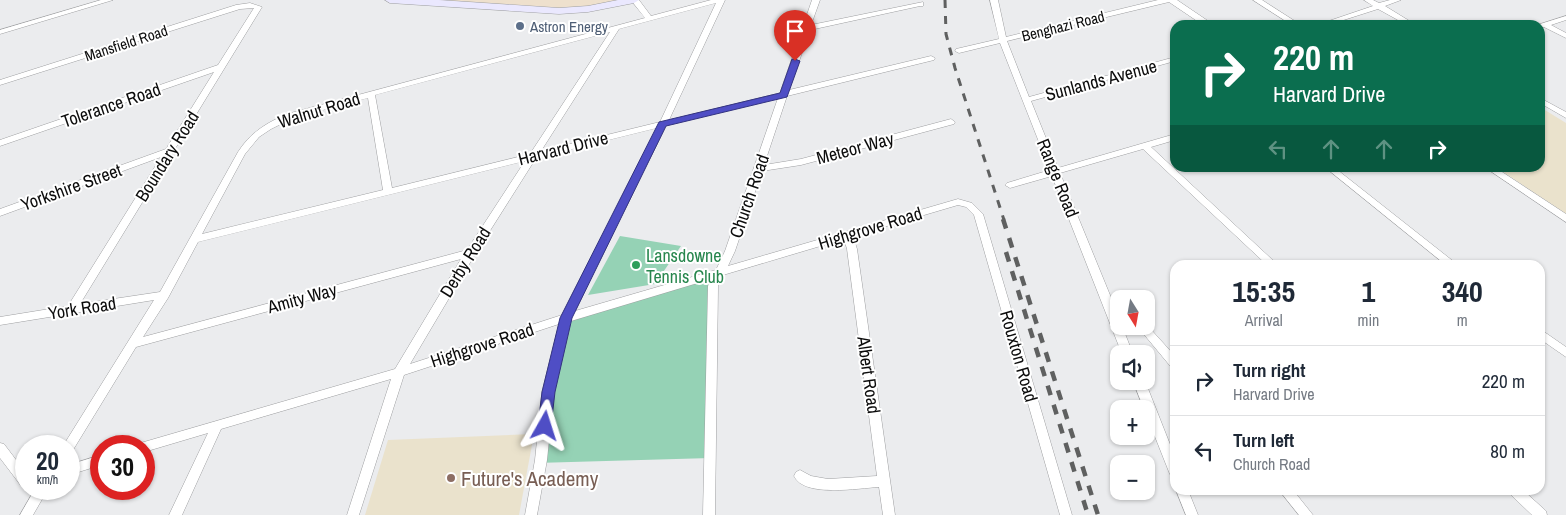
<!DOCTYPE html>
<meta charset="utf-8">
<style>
:root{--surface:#fff;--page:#f2f2f3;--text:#1f2937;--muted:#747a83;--line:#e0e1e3}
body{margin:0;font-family:"Archivo Narrow",sans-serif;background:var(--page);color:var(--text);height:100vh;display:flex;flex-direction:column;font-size:19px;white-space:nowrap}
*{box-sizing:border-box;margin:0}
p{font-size:16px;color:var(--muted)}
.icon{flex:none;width:28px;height:28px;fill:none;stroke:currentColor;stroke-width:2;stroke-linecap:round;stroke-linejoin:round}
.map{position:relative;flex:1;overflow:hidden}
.details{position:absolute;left:1170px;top:260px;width:375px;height:235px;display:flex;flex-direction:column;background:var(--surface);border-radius:15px;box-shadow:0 1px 4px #0004}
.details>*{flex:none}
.banner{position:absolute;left:1170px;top:20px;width:375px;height:152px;border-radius:15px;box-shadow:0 1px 4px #0004;background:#0b6e4f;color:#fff;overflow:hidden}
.needle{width:32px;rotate:169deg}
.tools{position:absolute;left:1110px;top:290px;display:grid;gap:10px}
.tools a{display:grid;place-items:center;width:45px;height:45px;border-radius:10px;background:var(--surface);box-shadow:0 1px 4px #0004;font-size:25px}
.speed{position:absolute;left:15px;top:435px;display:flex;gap:10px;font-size:25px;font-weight:700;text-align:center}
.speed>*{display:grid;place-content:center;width:65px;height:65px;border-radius:50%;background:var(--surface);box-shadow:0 1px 4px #0004;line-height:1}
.speed small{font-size:12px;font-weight:400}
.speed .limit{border:8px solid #d22;background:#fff;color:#111}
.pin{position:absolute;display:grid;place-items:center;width:42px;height:42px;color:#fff;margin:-51px -21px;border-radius:50% 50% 50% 0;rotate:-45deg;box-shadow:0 0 5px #0007}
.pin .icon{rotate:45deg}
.me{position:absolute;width:55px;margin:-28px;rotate:6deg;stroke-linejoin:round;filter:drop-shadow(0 0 4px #0008)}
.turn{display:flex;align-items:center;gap:18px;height:105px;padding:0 20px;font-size:22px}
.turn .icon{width:65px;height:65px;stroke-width:2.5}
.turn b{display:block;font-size:35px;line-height:42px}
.lanes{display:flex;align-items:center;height:48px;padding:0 20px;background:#0003;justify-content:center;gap:25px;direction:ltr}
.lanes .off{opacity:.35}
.eta{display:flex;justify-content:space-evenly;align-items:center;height:85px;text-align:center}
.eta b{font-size:30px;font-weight:800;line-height:35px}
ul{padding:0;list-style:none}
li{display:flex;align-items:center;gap:15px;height:70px;padding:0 20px;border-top:1px solid var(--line)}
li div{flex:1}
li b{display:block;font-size:19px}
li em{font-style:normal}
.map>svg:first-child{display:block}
.industrial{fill:#eee0cd}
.education{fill:#eae2cc}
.green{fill:#95d2b5}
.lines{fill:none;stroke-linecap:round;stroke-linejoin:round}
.minor-casing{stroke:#9e9fa1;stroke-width:1}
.secondary-casing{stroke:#9e9fa1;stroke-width:1}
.minor{fill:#fff;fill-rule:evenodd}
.secondary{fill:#eae8fe;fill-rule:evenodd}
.rail-far1{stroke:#5f6060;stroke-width:3;stroke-dasharray:8 8;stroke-linecap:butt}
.rail{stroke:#5f6060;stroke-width:4.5;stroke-dasharray:10 10;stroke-linecap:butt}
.route{fill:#4f4ec5;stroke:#333380}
.service-dot{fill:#5c6f8a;stroke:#fff;stroke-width:2}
.leisure-dot{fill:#2e9e5b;stroke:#fff;stroke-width:2}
.education-dot{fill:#8d6e63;stroke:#fff;stroke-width:2}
.labels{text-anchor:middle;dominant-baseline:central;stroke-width:4;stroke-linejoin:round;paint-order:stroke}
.far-service-label{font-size:15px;fill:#4e5e75;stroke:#fff;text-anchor:start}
.far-street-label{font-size:15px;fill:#0c0c0c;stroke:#fff}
.street-label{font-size:18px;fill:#0c0c0c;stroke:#fff}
.leisure-label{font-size:18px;fill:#27864d;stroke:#fff;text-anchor:start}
.near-education-label{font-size:21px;fill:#785e54;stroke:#fff;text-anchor:start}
</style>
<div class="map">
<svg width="1566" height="515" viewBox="0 0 1566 515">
<rect width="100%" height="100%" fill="#ebecee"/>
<path class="industrial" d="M399,0H634L568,11Z"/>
<g class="education">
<path d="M1540,107L1566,123V214L1497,168H1540Z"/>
<path d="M534,434L519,515H365L388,440Z"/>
</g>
<g class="green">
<path d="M620,236L681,246L655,284L588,295Z"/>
<path d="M717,274L711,458L536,463L561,319Z"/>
</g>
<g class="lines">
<g class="minor-casing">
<g id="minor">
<path d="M101,0H113L0,34V30Z"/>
<path d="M631,0H639L651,16L711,0H725L669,120L780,93L812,0H820L811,25L923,2V6H920L810,30L789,90L931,56L935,58L934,60L787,96L764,165L801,159L951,119L955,122L954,124L801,165L762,171L735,251L728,266L958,199L972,203L983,214L1072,515H1060L974,215L966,207L958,205L853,236L857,249L895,515H883L879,487C859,488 804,498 794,476L796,472L800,470L811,476L828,479L877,476L847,249L844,239L723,275L718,286L715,515H703L708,286L711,279L571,321L554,392L547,460L537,515H525L535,460L542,392L559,324L404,375L359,515H347L391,379L221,429L182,515H169L208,433L144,452V446H138L140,443L144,442L395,369L461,259L136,347L73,450L69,451V446H63L154,300L0,325V317L68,306L161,157L0,216V209L166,149L214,72L0,146V140L218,65L254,8L240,9L0,85V80L236,5L250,3L262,7L80,304L160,292L238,152C250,133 266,123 287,114L645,18ZM716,3L660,122L541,151L619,29ZM610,32L530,154L392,188L375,95ZM368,98L383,190L202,234L245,154L259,137L271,129L293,118ZM778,98L725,251L716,270L575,311L666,126ZM657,128L562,315L410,364L474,256L536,158ZM525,161L467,250L143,337L168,298L198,242Z"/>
<path d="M990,0H998L1006,37L1158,0H1177L1211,23L1212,25H1203L1169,2L1007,41L1029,97L1175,57V61L1031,101L1058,168L1175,134V140L1151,147L1278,265H1267L1143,149L1060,173L1119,317V326H1122L1133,354H1122L1052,176L1010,188L1005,185L1007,183L1050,170L1000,43L959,53L955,51L956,49L999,39Z"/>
<path d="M1253,0H1262L1301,25H1292Z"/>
<path d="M1364,0H1373L1379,3L1390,0H1401L1385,6L1416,25H1407L1378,9L1328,25H1317L1373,6Z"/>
<path d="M1566,16V20L1551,25L1566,33V38L1544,27L1540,28V25H1537Z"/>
<path d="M1540,98L1566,112V118L1540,103Z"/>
<path d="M1326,168H1335L1458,265H1446Z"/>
<path d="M1486,168H1496L1566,214V222Z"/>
<path d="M1146,324L1175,356V369L1171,367L1137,326H1146Z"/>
<path d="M1540,329L1566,347V357L1540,339Z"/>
<path d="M1133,381H1145L1175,457V478L1171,476L1169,472L1146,414V409H1144Z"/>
<path d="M0,443L4,444L26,473V489L22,487L0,458Z"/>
<path d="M101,455V465L69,475V465Z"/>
<path d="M35,489H48L33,515H20Z"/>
<path d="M1176,490H1188L1198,515H1186Z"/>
<path d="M1279,490H1293L1313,515H1299Z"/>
<path d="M1508,490H1523L1546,511L1547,515H1532L1510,494Z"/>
</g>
</g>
<g class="secondary-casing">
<path id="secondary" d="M385,0H439L559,8L588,6L618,0H639L634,3L588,12L559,14L390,3Z"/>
</g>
<use href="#minor" class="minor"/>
<use href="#secondary" class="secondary"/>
<path class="rail-far1" d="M945,0L946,34L955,68L1004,220"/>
<g class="rail">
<path d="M1003,219L1098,515"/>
<path d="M1006,252L1088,515"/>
</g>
</g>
<path class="route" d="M792,59H795L800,61L787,97L666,126L572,318L555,392L551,426L549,430L545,432L540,430L538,426L542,392L560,318L659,122L780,93Z"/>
<circle class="service-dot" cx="520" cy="26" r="5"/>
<circle class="leisure-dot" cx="636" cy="265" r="5"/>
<circle class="education-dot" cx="451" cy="478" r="5"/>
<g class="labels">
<g class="far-service-label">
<text x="530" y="26">Astron Energy</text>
</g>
<g class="far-street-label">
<text transform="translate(1063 26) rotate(-14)">Benghazi Road</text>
<text transform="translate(126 43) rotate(-18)">Mansfield Road</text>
</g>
<g class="street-label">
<text transform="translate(1101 80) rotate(-15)">Sunlands Avenue</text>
<text transform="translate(111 105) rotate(-19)">Tolerance Road</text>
<text transform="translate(319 110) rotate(-17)">Walnut Road</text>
<text transform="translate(563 148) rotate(-14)">Harvard Drive</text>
<text transform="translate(855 148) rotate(-15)">Meteor Way</text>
<text transform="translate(167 156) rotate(-58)">Boundary Road</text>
<text transform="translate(1058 178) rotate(68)">Range Road</text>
<text transform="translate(71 187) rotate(-20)">Yorkshire Street</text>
<text transform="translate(749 196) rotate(-71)">Church Road</text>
<text transform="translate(870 228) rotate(-17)">Highgrove Road</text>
<text transform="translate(465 262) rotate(-58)">Derby Road</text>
<text transform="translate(302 298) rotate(-15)">Amity Way</text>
<text transform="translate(82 308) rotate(-9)">York Road</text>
<text transform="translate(482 345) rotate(-18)">Highgrove Road</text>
<text transform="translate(1019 356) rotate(74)">Rouxton Road</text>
<text transform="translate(869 375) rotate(82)">Albert Road</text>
</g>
<g class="leisure-label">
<text x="646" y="255">Lansdowne<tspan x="646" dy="21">Tennis Club</tspan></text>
</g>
<g class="near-education-label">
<text x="461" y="478">Future's Academy</text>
</g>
</g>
</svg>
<div class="tools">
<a><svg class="needle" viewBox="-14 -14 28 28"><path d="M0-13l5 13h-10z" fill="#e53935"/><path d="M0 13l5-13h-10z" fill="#747a83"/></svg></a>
<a><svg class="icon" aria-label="sound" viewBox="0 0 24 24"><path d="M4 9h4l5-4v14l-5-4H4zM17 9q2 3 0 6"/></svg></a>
<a>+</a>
<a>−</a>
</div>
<div class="speed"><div>20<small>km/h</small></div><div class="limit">30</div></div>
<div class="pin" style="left:795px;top:61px;background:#d93025"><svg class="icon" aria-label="arrive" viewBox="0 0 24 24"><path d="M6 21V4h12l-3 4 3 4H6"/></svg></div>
<svg class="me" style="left:545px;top:426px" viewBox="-20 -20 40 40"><path d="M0-17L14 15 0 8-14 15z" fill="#4f4ec5" stroke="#fff" stroke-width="4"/></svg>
<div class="banner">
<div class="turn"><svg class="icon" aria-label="right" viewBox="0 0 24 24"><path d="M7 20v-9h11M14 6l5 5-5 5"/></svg><div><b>220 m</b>Harvard Drive</div></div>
<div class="lanes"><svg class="icon off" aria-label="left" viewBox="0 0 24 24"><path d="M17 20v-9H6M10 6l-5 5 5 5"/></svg><svg class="icon off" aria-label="ahead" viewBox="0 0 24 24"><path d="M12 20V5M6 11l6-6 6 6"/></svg><svg class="icon off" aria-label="ahead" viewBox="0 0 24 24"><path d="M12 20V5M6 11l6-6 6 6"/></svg><svg class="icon" aria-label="right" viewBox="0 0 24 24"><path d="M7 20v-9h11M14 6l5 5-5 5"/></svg></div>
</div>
<section class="details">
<div class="eta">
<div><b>15:35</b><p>Arrival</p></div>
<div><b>1</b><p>min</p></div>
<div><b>340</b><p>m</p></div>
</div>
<ul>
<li><svg class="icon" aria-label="right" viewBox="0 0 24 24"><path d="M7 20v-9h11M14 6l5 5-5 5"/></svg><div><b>Turn right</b><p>Harvard Drive</p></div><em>220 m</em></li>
<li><svg class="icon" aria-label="left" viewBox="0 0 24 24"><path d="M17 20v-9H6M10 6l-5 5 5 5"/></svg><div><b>Turn left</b><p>Church Road</p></div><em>80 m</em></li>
</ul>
</section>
</div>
